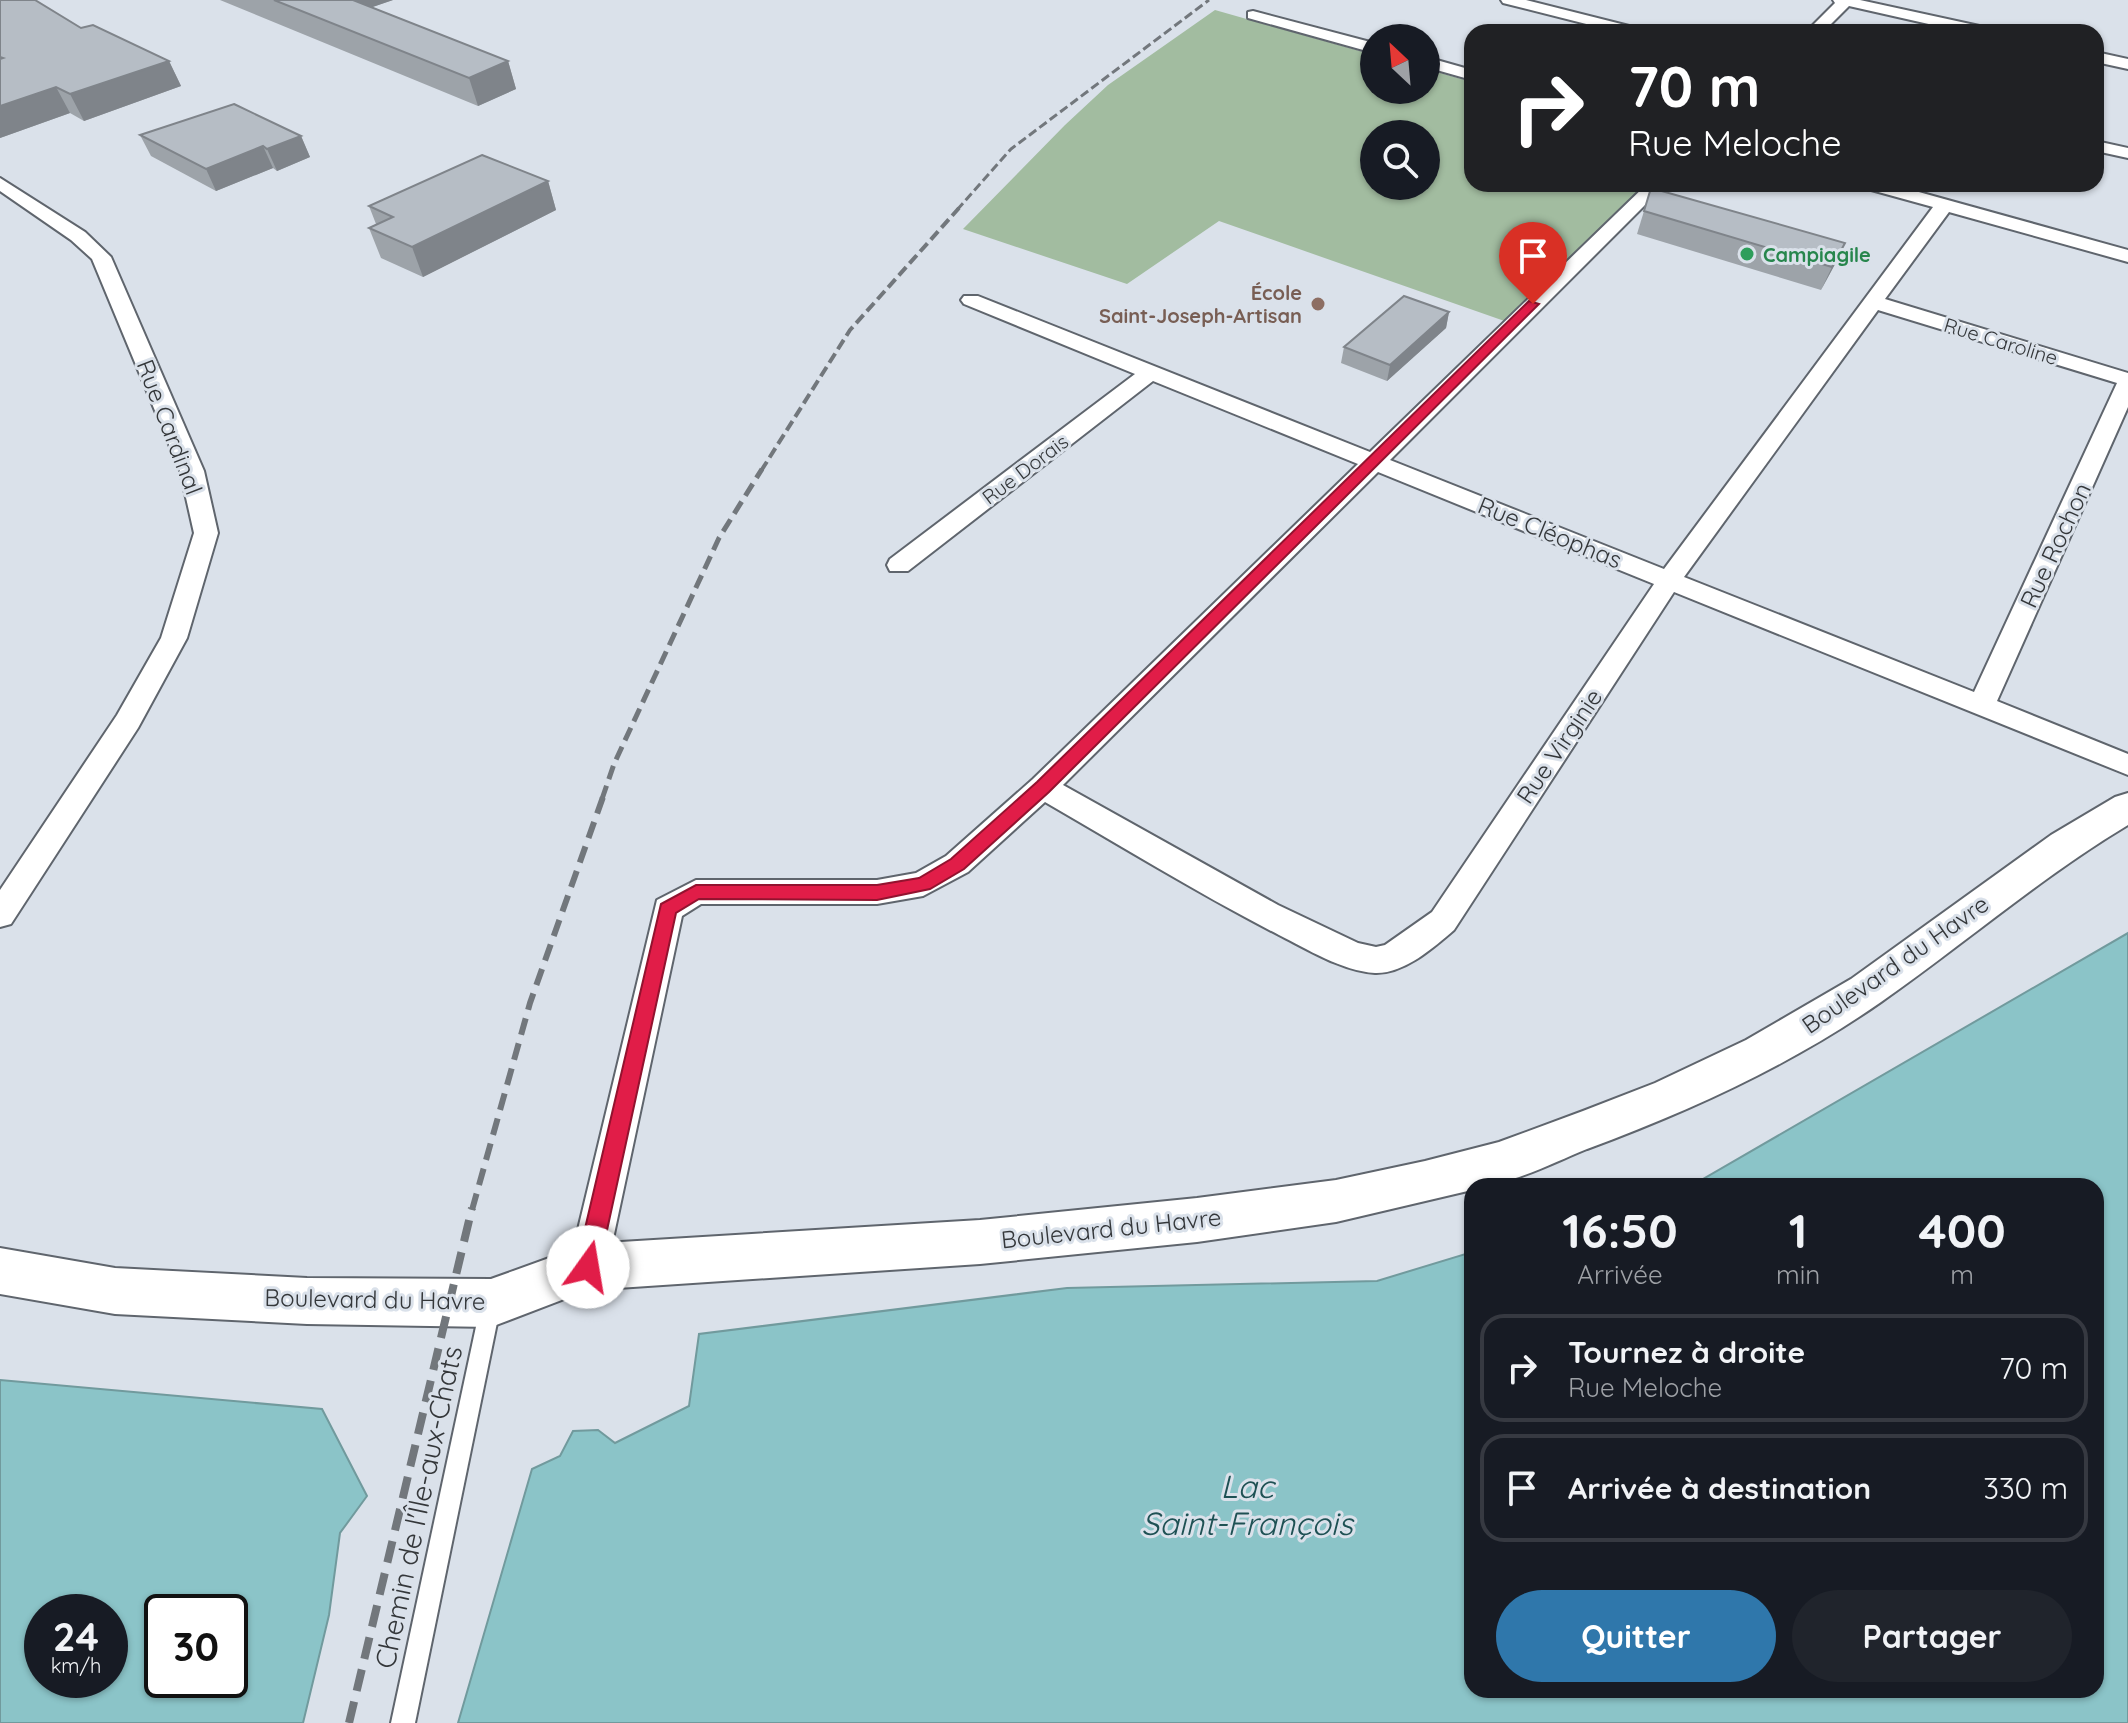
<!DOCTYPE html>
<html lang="fr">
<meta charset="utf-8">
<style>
:root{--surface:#171b24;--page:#20242c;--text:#f1f3f6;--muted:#9ea1a6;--line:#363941;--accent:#2f77ab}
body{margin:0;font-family:Quicksand,sans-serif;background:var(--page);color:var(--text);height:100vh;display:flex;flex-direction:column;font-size:30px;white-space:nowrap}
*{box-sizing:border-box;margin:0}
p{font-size:26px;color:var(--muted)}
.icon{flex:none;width:44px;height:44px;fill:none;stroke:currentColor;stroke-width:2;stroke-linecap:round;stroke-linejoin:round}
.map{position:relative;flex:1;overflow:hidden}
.drawer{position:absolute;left:1464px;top:1178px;width:640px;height:520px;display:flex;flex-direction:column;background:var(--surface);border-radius:24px;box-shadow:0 2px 6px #0004}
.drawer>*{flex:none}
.hud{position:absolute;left:1464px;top:24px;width:640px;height:168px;border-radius:24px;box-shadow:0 2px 6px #0004;background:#202124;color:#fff;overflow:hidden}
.needle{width:52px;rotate:334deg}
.controls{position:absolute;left:1360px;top:24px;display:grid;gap:16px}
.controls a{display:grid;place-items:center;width:80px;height:80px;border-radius:50%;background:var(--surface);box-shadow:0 2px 6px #0004;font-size:40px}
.speed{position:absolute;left:24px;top:1594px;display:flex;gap:16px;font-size:40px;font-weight:700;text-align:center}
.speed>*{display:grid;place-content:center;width:104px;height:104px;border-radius:50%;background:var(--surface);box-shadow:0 2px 6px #0004;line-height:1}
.speed small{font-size:20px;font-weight:400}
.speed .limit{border:4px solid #111;border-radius:12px;background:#fff;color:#111}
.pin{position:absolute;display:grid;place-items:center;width:68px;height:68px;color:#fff;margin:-82px -34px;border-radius:50% 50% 50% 0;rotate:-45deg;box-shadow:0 0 8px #0007}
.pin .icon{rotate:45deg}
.me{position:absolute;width:88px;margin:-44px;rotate:13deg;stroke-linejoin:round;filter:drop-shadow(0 0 6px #0008)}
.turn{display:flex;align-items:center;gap:28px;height:168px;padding:0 32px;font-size:36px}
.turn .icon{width:104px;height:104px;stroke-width:2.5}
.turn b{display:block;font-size:56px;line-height:68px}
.eta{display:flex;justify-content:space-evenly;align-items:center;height:136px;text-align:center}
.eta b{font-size:48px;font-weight:700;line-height:56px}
.button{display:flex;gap:16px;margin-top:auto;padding:16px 32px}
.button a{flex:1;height:92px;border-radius:48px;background:var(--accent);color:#fff;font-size:32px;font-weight:700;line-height:92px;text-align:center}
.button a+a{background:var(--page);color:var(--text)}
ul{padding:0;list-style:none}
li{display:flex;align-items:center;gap:24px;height:108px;margin:0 16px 12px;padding:0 16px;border:4px solid var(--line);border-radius:24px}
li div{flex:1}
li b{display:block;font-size:30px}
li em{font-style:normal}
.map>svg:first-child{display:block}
.green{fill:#a2bca0;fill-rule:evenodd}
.water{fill:#8bc4c8;stroke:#719a9d;stroke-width:2;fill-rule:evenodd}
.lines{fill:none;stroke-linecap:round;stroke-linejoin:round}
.service-casing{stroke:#5f656d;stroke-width:4}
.minor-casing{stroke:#5f656d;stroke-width:4}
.tertiary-casing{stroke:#5f656d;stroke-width:4}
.service{fill:#fff;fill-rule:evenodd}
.minor{fill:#fff;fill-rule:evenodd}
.tertiary{fill:#fff;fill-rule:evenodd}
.rail-far4{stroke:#72777c;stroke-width:3;stroke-dasharray:9 4;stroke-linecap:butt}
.rail-far3{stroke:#72777c;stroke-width:4;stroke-dasharray:11 5;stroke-linecap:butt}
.rail-far2{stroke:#72777c;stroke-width:5;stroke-dasharray:14 7;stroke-linecap:butt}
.rail-far1{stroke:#72777c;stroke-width:6;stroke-dasharray:17 9;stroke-linecap:butt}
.rail{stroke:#72777c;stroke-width:8;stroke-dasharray:22 11;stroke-linecap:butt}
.wall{fill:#9da3a9}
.shaded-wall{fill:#7f848a}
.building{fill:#b6bdc5;stroke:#7f848a;stroke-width:2}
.route{fill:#e11d48;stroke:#92132f;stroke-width:2}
.leisure-dot{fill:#2e9e5b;stroke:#dae1ea;stroke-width:3}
.education-dot{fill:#8d6e63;stroke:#dae1ea;stroke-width:3}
.labels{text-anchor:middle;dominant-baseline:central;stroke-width:6;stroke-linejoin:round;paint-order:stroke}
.far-leisure-label{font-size:20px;font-weight:bold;fill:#27864d;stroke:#dae1ea;text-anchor:start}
.far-education-label{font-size:20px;font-weight:bold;fill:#785e54;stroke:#dae1ea;text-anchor:end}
.far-street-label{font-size:20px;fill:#34373a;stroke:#dae1ea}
.street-label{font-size:24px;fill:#34373a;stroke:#dae1ea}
.near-street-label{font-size:28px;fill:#34373a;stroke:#dae1ea}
.near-water-label{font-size:32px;font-style:italic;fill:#1e5154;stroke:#dae1ea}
</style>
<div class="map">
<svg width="2128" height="1723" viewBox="0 0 2128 1723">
<rect width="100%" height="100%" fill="#dae1ea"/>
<path class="green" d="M1215,10L1374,55V90H1426V69L1472,82V184H1645L1513,324L1219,221L1127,284L963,229L1065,125L1108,85ZM1374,134H1426V186H1374Z"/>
<g class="water">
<path d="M2128,933V1723H458L532,1469L560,1456L573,1431L598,1430L615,1443L689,1406L699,1334L1067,1288L1377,1281L1472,1252V1690H2096V1186H1691Z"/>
<path d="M0,1380L322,1409L367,1496L340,1533L329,1615L303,1723H0ZM42,1612H110V1680H42ZM162,1612H230V1680H162Z"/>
</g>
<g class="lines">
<g class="service-casing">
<path id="service" d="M490,1298L497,1301L500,1308L415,1723H391L480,1308L483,1301Z"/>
</g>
<g class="minor-casing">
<g id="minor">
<path d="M1501,0H1526L1641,29L1644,32H1618L1503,3Z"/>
<path d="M1833,0H1860L1984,27L1992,32H1964L1849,6L1823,32H1806L1835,3Z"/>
<path d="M1253,11L1374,43V53L1248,18V12Z"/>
<path d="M2096,52L2128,59V69L2096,62Z"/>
<path d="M1426,57L1472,70V80L1426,67Z"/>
<path d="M2096,141L2128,148V158L2096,151Z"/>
<path d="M0,178L85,232L111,257L204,471L218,533L187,638L138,728L11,924L0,927V890L117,715L161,638L194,533L180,471L92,259L71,240L0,191Z"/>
<path d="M1647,184H1666L1390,460L1664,569L1933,207L1864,188L1861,184H1890L2128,250V262L1949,212L1885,299L2128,373V407L1997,701L2128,754V775L1674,592L1454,930C1433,948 1404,974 1375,973C1342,971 1307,949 1279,935C1199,894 1123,847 1045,802L968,872L923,896L877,904H701L682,916L607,1267L601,1280L588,1285L575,1280L569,1267L657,900L696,880H877L916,873L946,856L1033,779L1358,464L1153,381L908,571H890L887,565L890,559L1135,374L964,304L961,300L964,296H978L1370,452ZM1878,310L2117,383L1974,692L1684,577ZM1378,472L1654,584L1432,912L1385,945L1376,947L1358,943L1278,905L1063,785Z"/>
</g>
</g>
<g class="tertiary-casing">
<path id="tertiary" d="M2128,793V825C2041,877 1964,944 1881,1002C1791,1065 1690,1111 1587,1149C1552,1163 1510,1186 1472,1186V1190L1336,1222L1197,1242L980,1264L588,1290L491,1327L307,1324L115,1314L0,1294V1248L115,1268L307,1278L491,1279L588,1244L980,1220L1197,1198L1336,1180L1425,1161L1499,1142L1583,1111L1655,1083L1746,1040L1851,979L2051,835L2115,797Z"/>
</g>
<use href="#service" class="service"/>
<use href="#minor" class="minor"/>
<use href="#tertiary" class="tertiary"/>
<path class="rail-far4" d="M957,210L1011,149L1209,0"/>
<path class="rail-far3" d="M761,471L850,330L959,208"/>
<path class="rail-far2" d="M602,799L614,764L719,538L762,469"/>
<path class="rail-far1" d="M472,1210L530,1003L603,797"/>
<path class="rail" d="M349,1723L472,1208"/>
</g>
<g class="wall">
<path d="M0,0L169,61L181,86L84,121L70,113L0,138Z"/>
<path d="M220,0H393L372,7L508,61L516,89L478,106Z"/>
<path d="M140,135L301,136L310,157L277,171L273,168L216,191L151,156Z"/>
<path d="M548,181L556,210L423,277L381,258L369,228L376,224L369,206Z"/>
<path d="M1651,188L1845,243L1834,266L1821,290L1637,234Z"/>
<path d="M1449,312L1446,328L1387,381L1341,363L1344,347Z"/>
</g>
<g class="shaded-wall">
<path d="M335,0H393L341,18Z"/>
<path d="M169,61L181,86L84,121L70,94Z"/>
<path d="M508,61L516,89L478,106L469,78Z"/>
<path d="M56,87L70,113L0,138V106Z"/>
<path d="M301,136L310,157L277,171L267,149Z"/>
<path d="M263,146L273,168L216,191L206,169Z"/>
<path d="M548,181L556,210L423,277L412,247Z"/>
<path d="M1845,243L1834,266L1821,290L1832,267Z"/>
<path d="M1449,312L1446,328L1387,381L1390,365Z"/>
</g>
<g class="building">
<path d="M0,0H35L81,28L93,25L169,61L70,94L56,87L0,106V59L3,58L0,57Z"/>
<path d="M274,0H353L508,61L469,78Z"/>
<path d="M234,104L301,136L267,149L263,146L206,169L140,135Z"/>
<path d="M482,155L548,181L412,247L369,228L393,217L369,206Z"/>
<path d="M1651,188L1845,243L1832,267L1644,211Z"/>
<path d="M1404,296L1449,312L1390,365L1344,347Z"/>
</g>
<path class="route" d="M1529,301L1539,304L1049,792L964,869L930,889L877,900L699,899L676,913L599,1267L596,1275L588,1278L580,1275L576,1267L661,904L696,885H877L919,878L951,859L1037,782Z"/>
<circle class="leisure-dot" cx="1747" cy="254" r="8"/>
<circle class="education-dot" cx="1318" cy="304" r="8"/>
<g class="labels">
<g class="far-leisure-label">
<text x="1763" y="254">Campiagile</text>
</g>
<g class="far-education-label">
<text x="1302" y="292">École<tspan x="1302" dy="23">Saint-Joseph-Artisan</tspan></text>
</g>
<g class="far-street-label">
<text transform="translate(2001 341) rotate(17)">Rue Caroline</text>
<text transform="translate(1025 469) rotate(-37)">Rue Dorais</text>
</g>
<g class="street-label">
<text transform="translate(170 427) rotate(69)">Rue Cardinal</text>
<text transform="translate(1550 532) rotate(22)">Rue Cléophas</text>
<text transform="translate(2055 545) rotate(-65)">Rue Rochon</text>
<text transform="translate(1559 746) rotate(-56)">Rue Virginie</text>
<text transform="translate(1895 964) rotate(-35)">Boulevard du Havre</text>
<text transform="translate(1111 1228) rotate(-6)">Boulevard du Havre</text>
<text transform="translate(375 1299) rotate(1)">Boulevard du Havre</text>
</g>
<g class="near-street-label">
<text transform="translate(418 1507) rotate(-78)">Chemin de l'Île-aux-Chats</text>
</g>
<g class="near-water-label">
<text x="1247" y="1486">Lac<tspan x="1247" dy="37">Saint-François</tspan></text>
</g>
</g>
</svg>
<div class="controls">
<a><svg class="needle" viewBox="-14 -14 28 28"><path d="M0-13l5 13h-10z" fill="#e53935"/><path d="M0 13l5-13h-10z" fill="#9ea1a6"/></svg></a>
<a><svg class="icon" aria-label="search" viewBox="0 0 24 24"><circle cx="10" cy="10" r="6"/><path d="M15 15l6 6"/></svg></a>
</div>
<div class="speed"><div>24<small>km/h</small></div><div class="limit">30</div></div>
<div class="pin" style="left:1533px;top:304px;background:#d93025"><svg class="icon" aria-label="arrive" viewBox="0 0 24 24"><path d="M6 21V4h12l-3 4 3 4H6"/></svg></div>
<svg class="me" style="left:588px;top:1267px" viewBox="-20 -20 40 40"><circle r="19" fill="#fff"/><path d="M0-13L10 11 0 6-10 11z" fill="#e11d48"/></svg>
<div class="hud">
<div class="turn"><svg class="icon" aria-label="right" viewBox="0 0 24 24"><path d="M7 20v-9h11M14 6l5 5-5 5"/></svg><div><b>70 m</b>Rue Meloche</div></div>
</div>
<section class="drawer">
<div class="eta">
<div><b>16:50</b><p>Arrivée</p></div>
<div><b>1</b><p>min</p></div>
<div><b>400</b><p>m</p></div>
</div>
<ul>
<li><svg class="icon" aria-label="right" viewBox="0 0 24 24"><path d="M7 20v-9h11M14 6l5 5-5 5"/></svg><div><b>Tournez à droite</b><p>Rue Meloche</p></div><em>70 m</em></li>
<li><svg class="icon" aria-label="arrive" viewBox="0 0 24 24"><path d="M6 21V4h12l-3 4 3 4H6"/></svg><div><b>Arrivée à destination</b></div><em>330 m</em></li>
</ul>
<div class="button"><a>Quitter</a><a>Partager</a></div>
</section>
</div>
